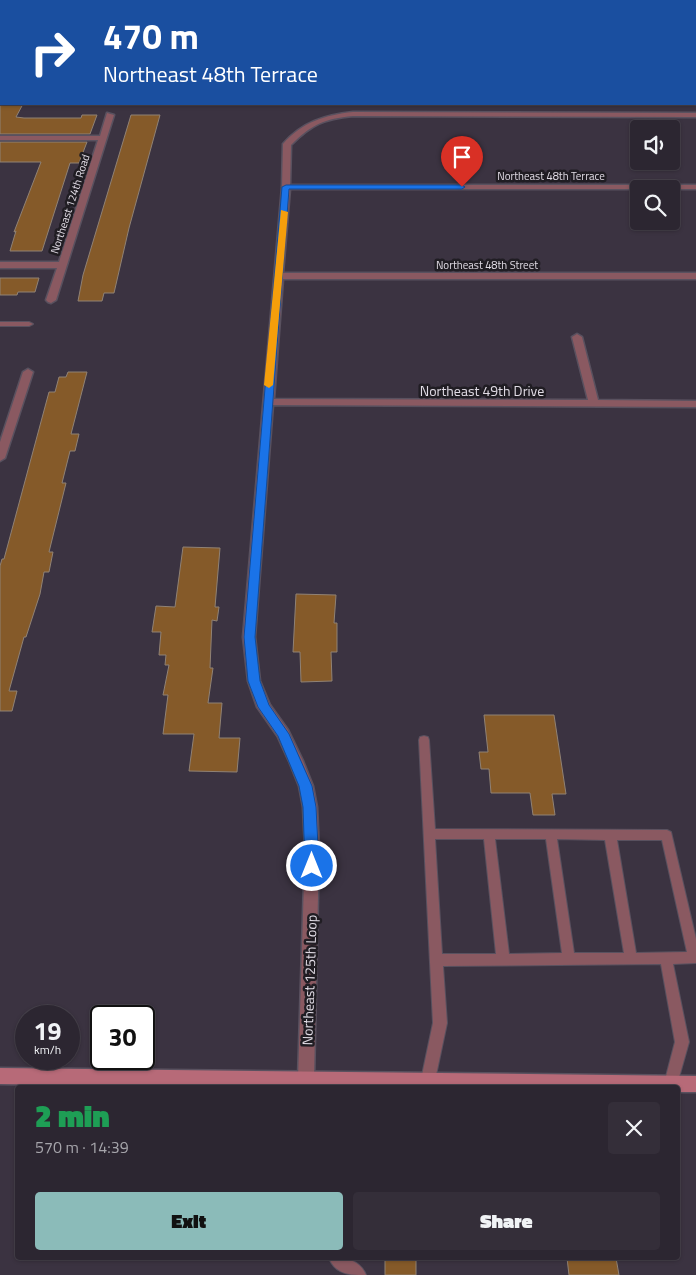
<!DOCTYPE html>
<meta charset="utf-8">
<style>
:root{--surface:#2c2631;--page:#342e39;--text:#f1f3f6;--muted:#a6a5ab;--line:#48434d;--accent:#8bbbb9}
body{margin:0;font-family:"Titillium Web",sans-serif;background:var(--page);color:var(--text);height:100vh;display:flex;flex-direction:column;font-size:19px;white-space:nowrap}
*{box-sizing:border-box;margin:0}
p{font-size:16px;color:var(--muted)}
.icon{flex:none;width:28px;height:28px;fill:none;stroke:currentColor;stroke-width:2;stroke-linecap:round;stroke-linejoin:round}
.map{position:relative;flex:1;overflow:hidden}
.drawer{position:absolute;left:15px;top:1085px;width:665px;height:175px;display:flex;flex-direction:column;background:var(--surface);border-radius:5px;box-shadow:0 1px 4px #0004,0 0 0 1px var(--line)}
.drawer>*{flex:none}
.top-card{position:absolute;left:0px;top:0px;width:696px;height:105px;box-shadow:0 1px 4px #0004,0 0 0 1px var(--line);background:#1a4fa0;color:#fff;overflow:hidden}
.buttons{position:absolute;left:630px;top:120px;display:grid;gap:10px}
.buttons a{display:grid;place-items:center;width:50px;height:50px;border-radius:5px;background:var(--surface);box-shadow:0 1px 4px #0004,0 0 0 1px var(--line);font-size:25px}
.speed{position:absolute;left:15px;top:1005px;display:flex;gap:10px;font-size:25px;font-weight:700;text-align:center}
.speed>*{display:grid;place-content:center;width:65px;height:65px;border-radius:50%;background:var(--surface);box-shadow:0 1px 4px #0004,0 0 0 1px var(--line);line-height:1}
.speed small{font-size:12px;font-weight:400}
.speed .limit{border:2px solid #111;border-radius:8px;background:#fff;color:#111}
.pin{position:absolute;display:grid;place-items:center;width:42px;height:42px;color:#fff;margin:-51px -21px;border-radius:50% 50% 50% 0;rotate:-45deg;box-shadow:0 0 5px #0007}
.pin .icon{rotate:45deg}
.me{position:absolute;width:55px;margin:-28px;rotate:0deg;stroke-linejoin:round;filter:drop-shadow(0 0 4px #0008)}
.turn{display:flex;align-items:center;gap:18px;height:105px;padding:0 20px;font-size:22px}
.turn .icon{width:65px;height:65px;stroke-width:2.5}
.turn b{display:block;font-size:35px;line-height:42px}
.round{display:grid;place-items:center;flex:none;width:52px;height:52px;border-radius:5px;background:var(--page)}
.summary{display:flex;align-items:center;justify-content:space-between;height:85px;padding:0 20px}
h1{font-size:30px;font-weight:800;line-height:38px;color:#1e9e55}
.primary-button{display:flex;gap:10px;margin-top:auto;padding:10px 20px}
.primary-button a{flex:1;height:58px;border-radius:5px;background:var(--accent);color:#111;font-size:20px;font-weight:800;line-height:58px;text-align:center}
.primary-button a+a{background:var(--page);color:var(--text)}
.map>svg:first-child{display:block}
.building{fill:#855a29;stroke:#908275}
.lines{fill:none;stroke-linecap:round;stroke-linejoin:round}
.lane-casing{stroke:#59515f;stroke-width:2}
.street-casing{stroke:#59515f;stroke-width:3}
.secondary-casing{stroke:#59515f;stroke-width:3}
.lane{fill:#8a5961;fill-rule:evenodd}
.street{fill:#8a5961;fill-rule:evenodd}
.secondary{fill:#b76a78;fill-rule:evenodd}
.route{fill:#1a73e8;stroke:#114b97}
.slow{fill:#f59e0b}
.labels{text-anchor:middle;dominant-baseline:central;stroke-width:5;stroke-linejoin:round;paint-order:stroke}
.far-street-label{font-size:11px;fill:#e1dce5;stroke:#201d23}
.street-label{font-size:14px;fill:#e1dce5;stroke:#201d23}
</style>
<div class="map">
<svg width="696" height="1275" viewBox="0 0 696 1275">
<rect width="100%" height="100%" fill="#3b3341"/>
<g class="building">
<path d="M0,104H23L16,117L24,118H81L82,115H97L90,134H0Z"/>
<path d="M131,115H160L129,228L114,293H104L102,301H78L83,275Z"/>
<path d="M0,142H87L79,163H70L42,251H10L16,231L14,232L41,162H0Z"/>
<path d="M0,278H39L35,292H18L17,295H0Z"/>
<path d="M68,372H87L71,434H79L75,451H70L62,483H66L49,552H53L49,572H44L40,594L26,637H24L9,691H17L12,711H0V566L2,559H4L49,392H55L59,377H66Z"/>
<path d="M183,547L220,548L215,607H219L217,621L212,620L210,668H213L208,703H222L219,738H240L237,772L189,771L194,734H163L168,695H163L169,665H165L166,655H159L161,632H152L156,606L175,607Z"/>
<path d="M296,594L336,595L334,623H337V652H331L332,681L301,682L300,652H293Z"/>
<path d="M484,715H554L566,794H552L555,815H533L530,793H491L489,769H481L479,752H488Z"/>
<path d="M567,1258H616L619,1275H569Z"/>
<path d="M385,1259L416,1260V1275H385Z"/>
</g>
<g class="lines">
<g class="lane-casing">
<g id="lane">
<path d="M0,322H29L33,324L29,326H0Z"/>
<path d="M424,736L428,737L429,740L435,829L667,830L671,832L696,939V963L673,964L689,1042L676,1088H666L664,1084L675,1042L661,964L443,966L447,1023L435,1080L433,1085L428,1087L423,1085L421,1080L433,1023L419,740L420,737ZM435,839H484L496,954H442ZM495,839H546L562,953L509,954ZM557,839L605,840L624,953H574ZM617,840H662L687,952L636,953Z"/>
<path d="M329,1258C343,1256 360,1260 366,1275C351,1275 336,1275 329,1258Z"/>
</g>
</g>
<g class="street-casing">
<g id="street">
<rect x="0" y="50" width="1" height="4"/>
<rect x="0" y="91" width="1" height="4"/>
<path d="M353,112L696,113V117L353,116C324,119 312,124 291,145L290,185H696V189H290L283,273H696V279H283L274,399L588,400L572,337L577,334L582,337L598,400L696,401V407L273,405L255,637L260,681L270,705L288,730L303,761L313,786L317,807L319,849L314,1079L312,1085L306,1087L300,1085L298,1079L305,849L303,807L299,786L289,761L278,737L257,707L248,681L243,637L282,187L283,144C302,122 325,115 353,112Z"/>
<path d="M107,113L114,115L56,300L51,303L48,302L46,300L57,268H0V262H59L98,140H0V136H100Z"/>
<path d="M28,369L33,372L5,458L0,461V442L23,372Z"/>
</g>
</g>
<g class="secondary-casing">
<path id="secondary" d="M0,1068L696,1076V1092H678V1088H292L0,1084Z"/>
</g>
<use href="#lane" class="lane"/>
<use href="#street" class="street"/>
<use href="#secondary" class="secondary"/>
</g>
<path class="route" d="M286,185H462L465,187L462,189H289L255,637L260,681L269,705L289,734L312,786L316,807L319,866L317,870L312,871L307,870L305,866L303,807L299,786L278,736L258,707L248,681L244,637L282,187Z"/>
<path class="slow" d="M281,210L288,212L273,385L269,388L264,385Z"/>
<g class="labels">
<g class="far-street-label">
<text x="551" y="176">Northeast 48th Terrace</text>
<text transform="translate(70 204) rotate(-72)">Northeast 124th Road</text>
<text x="487" y="265">Northeast 48th Street</text>
</g>
<g class="street-label">
<text x="482" y="390">Northeast 49th Drive</text>
<text transform="translate(309 980) rotate(-88)">Northeast 125th Loop</text>
</g>
</g>
</svg>
<div class="buttons">
<a><svg class="icon" aria-label="sound" viewBox="0 0 24 24"><path d="M4 9h4l5-4v14l-5-4H4zM17 9q2 3 0 6"/></svg></a>
<a><svg class="icon" aria-label="search" viewBox="0 0 24 24"><circle cx="10" cy="10" r="6"/><path d="M15 15l6 6"/></svg></a>
</div>
<div class="speed"><div>19<small>km/h</small></div><div class="limit">30</div></div>
<div class="pin" style="left:462px;top:187px;background:#d93025"><svg class="icon" aria-label="arrive" viewBox="0 0 24 24"><path d="M6 21V4h12l-3 4 3 4H6"/></svg></div>
<svg class="me" style="left:312px;top:866px" viewBox="-20 -20 40 40"><circle r="17" fill="#1a73e8" stroke="#fff" stroke-width="3"/><path d="M0-11L8 9 0 5-8 9z" fill="#fff"/></svg>
<div class="top-card">
<div class="turn"><svg class="icon" aria-label="right" viewBox="0 0 24 24"><path d="M7 20v-9h11M14 6l5 5-5 5"/></svg><div><b>470 m</b>Northeast 48th Terrace</div></div>
</div>
<section class="drawer">
<div class="summary"><div><h1>2 min</h1><p>570 m · 14:39</p></div><a class="round"><svg class="icon" aria-label="close" viewBox="0 0 24 24"><path d="M6 6l12 12M18 6L6 18"/></svg></a></div>
<div class="primary-button"><a>Exit</a><a>Share</a></div>
</section>
</div>
